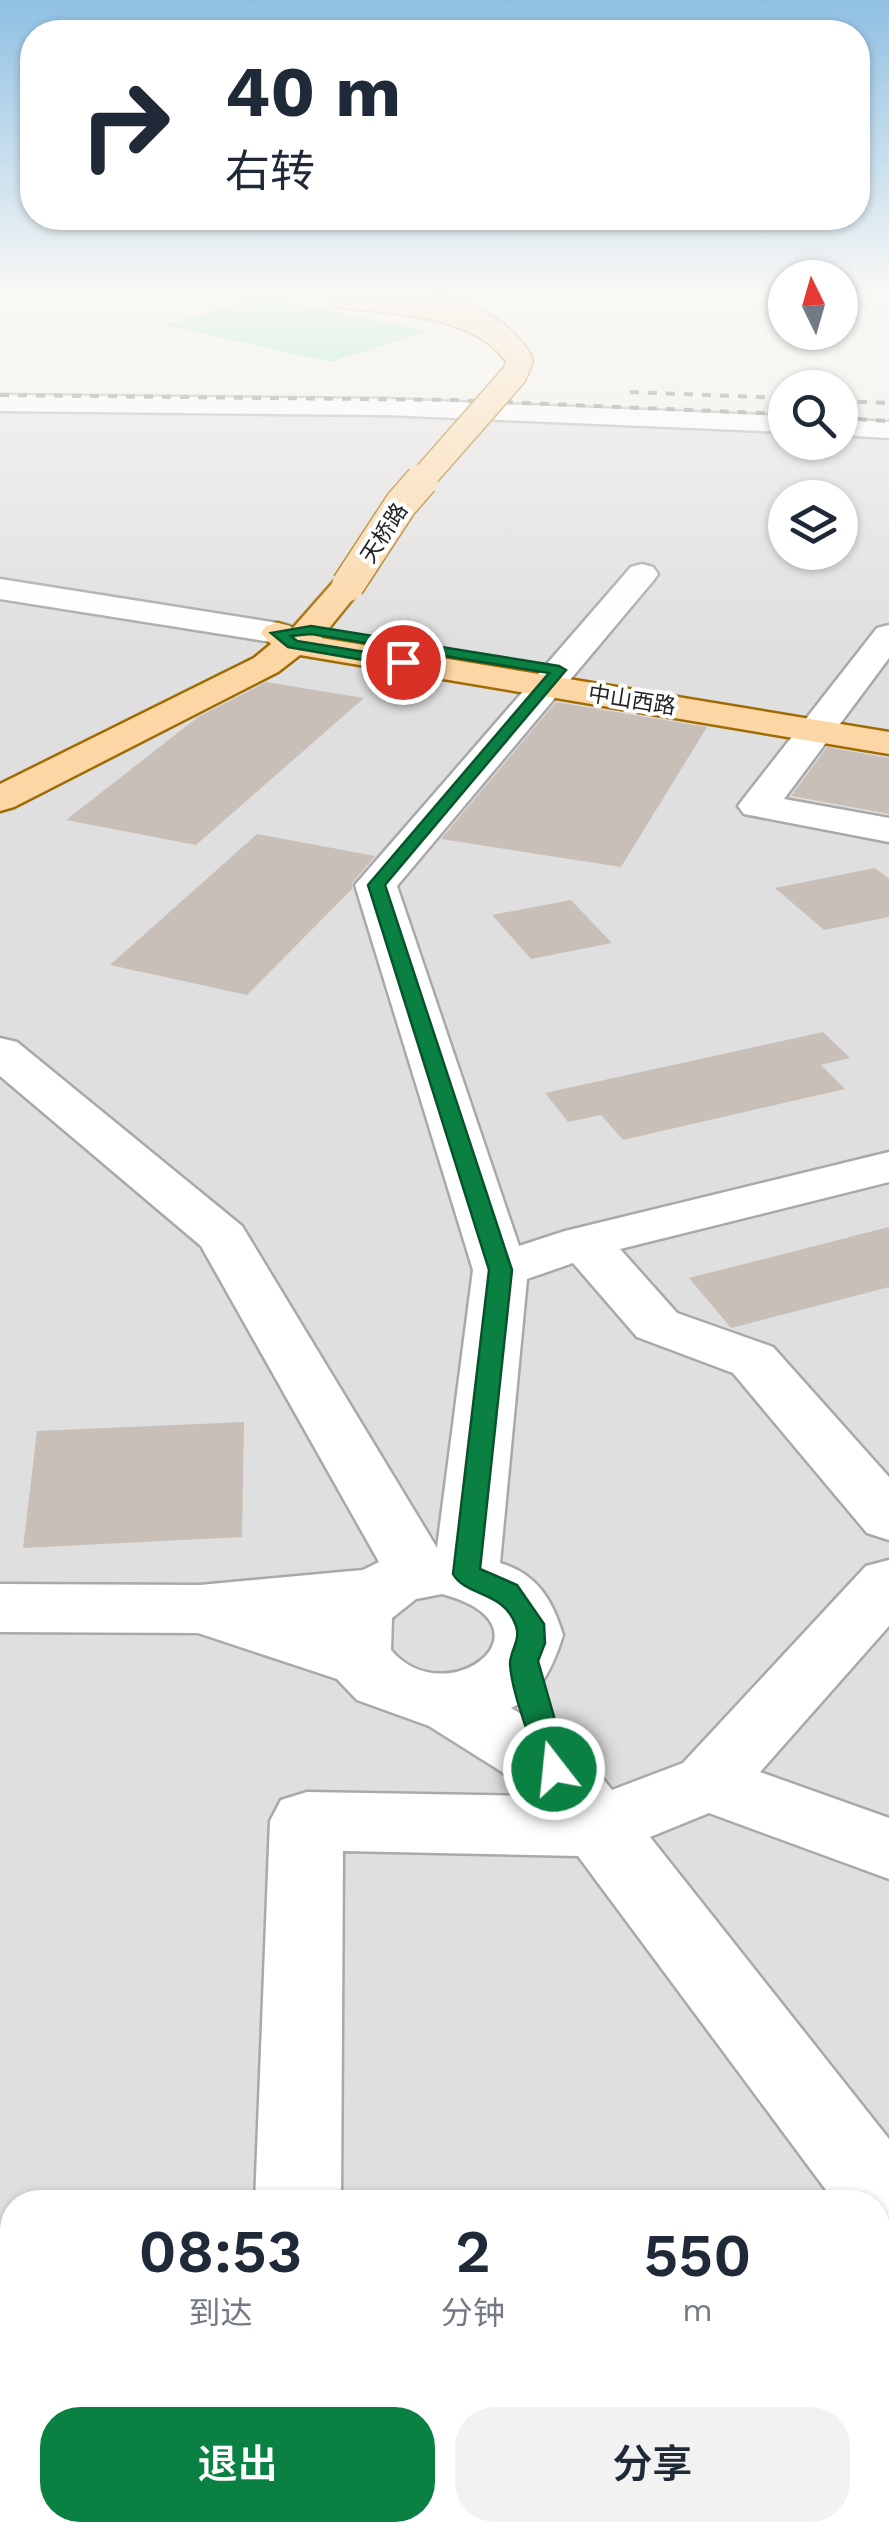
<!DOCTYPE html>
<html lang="zh">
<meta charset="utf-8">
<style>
:root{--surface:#fff;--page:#f2f2f3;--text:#1f2937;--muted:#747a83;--accent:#0b8043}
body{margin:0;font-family:"Work Sans","Noto Sans SC",sans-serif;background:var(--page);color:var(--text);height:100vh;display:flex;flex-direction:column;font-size:38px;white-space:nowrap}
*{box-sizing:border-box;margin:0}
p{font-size:32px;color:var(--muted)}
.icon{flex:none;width:55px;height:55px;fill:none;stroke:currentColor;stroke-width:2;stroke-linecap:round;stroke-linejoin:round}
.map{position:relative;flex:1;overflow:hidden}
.panel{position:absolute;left:0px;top:2190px;width:890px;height:352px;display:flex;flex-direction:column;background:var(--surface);border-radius:40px 40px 0 0;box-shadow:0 2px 8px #0004}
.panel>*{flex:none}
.hud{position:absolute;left:20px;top:20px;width:850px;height:210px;border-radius:40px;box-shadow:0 2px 8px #0004;background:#fff;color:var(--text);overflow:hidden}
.needle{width:65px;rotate:355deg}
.tools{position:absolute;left:768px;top:260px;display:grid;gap:20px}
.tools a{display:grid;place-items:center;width:90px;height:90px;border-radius:50%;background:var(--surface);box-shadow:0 2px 8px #0004;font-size:50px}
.pin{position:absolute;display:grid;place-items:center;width:85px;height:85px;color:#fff;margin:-42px;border:5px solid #fff;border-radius:50%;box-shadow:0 2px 10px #0007}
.me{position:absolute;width:110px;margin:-55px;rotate:344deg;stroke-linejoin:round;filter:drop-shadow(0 0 8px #0008)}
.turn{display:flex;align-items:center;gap:35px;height:210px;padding:0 40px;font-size:45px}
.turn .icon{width:130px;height:130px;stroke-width:2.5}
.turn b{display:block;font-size:70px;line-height:85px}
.eta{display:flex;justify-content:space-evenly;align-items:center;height:170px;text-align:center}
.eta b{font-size:60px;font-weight:600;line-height:70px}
.action{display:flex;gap:20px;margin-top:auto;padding:20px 40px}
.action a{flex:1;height:115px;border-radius:40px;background:var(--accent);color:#fff;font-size:40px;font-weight:600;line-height:115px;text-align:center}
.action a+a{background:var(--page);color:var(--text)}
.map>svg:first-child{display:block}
.residential{fill:#e0dfdf;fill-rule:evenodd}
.pitch{fill:#88e0be}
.building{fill:#c7bfb8}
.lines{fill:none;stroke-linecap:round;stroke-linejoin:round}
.minor-casing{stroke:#a9a9a9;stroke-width:5}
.major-casing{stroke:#a06b00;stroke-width:5}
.minor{fill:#fff;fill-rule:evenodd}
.major{fill:#fcd6a4;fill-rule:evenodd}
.rail{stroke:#707070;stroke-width:4;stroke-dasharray:9 9;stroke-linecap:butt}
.major-bridge-far1-casing{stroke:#a06b00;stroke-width:28;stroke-linecap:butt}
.major-bridge-casing{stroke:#a06b00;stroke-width:35;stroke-linecap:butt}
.major-bridge-far1{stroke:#fcd6a4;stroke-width:25}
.major-bridge{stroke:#fcd6a4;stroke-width:32}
.route{fill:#0b8043;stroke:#07532c;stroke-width:2.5}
.labels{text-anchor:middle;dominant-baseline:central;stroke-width:8;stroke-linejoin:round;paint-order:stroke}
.far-street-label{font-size:22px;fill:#222;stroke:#fff}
</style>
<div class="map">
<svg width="889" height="2542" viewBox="0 0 889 2542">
<rect width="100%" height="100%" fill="#f2efe9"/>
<path class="residential" d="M0,401L785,420V442H840V424L889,427V2542H0ZM785,498H840V552H785ZM12,2202H878V2530H12Z"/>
<path class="pitch" d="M263,297L428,331L331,362L164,325Z"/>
<g class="building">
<path d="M266,682L364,698L196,845L66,820L198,717Z"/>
<path d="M556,702L707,727L621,867L441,839Z"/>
<path d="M827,747L889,758V814L791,796Z"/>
<path d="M257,834L375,856L352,883V889L247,995L110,965Z"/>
<path d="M875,868L889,879V917L824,930L775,888Z"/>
<path d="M571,900L612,943L531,959L492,915Z"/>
<path d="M823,1032L850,1058L821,1065L845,1089L623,1140L601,1115L568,1122L545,1093Z"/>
<path d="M889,1227V1287L731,1328L689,1278Z"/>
<path d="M244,1422L242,1537L23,1548L37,1431Z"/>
</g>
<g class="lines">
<g class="minor-casing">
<g id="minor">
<path d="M0,395L386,399L785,416V432L386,415L0,411Z"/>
<path d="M840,419L889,422V438L840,435Z"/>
<path d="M642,564L653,567L658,574L653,581L397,886L519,1246L565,1231L889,1152V1182L620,1249L677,1313L773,1347L889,1477V1540L867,1533L733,1373L637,1337L573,1263L527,1279L500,1563C537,1574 552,1599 563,1635C554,1664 541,1695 511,1708L579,1749L612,1790L683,1763L866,1566L889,1560V1626L760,1772L889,1818V1879L709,1813L650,1837L889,2139V2247L878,2242V2202H835L578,1856L343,1851L341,2202H255L270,1821L281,1800L307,1792L534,1796L529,1789L429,1726L357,1700L337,1679L198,1633L0,1632V1584L200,1585L363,1570L379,1562L201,1246L0,1076V1038L17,1042L242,1226L437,1548L473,1270L355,885L631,567ZM442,1594C562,1626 447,1716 391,1650L392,1618L416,1599Z"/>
<path d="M0,579L278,623L290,626L295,633L290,640L278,643L0,599Z"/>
<path d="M889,625V658L784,799L889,818V842L744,814L738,806L744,798L877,628Z"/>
<path d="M271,2530H369L371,2542H273Z"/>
</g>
</g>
<g class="major-casing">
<path id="major" d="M348,575L359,578L364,585L321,638L889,732V754L300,655L278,672L14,807L0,811V784L254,658L271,644L261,633L266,626L278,623L293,628L337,578Z"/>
</g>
<use href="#minor" class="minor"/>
<use href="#major" class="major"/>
<g class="rail">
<path d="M630,392L785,398"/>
<path d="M0,395L453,400L785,414"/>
<path d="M840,401L889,403"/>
<path d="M840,418L889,421"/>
</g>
<g class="major-bridge-far1-casing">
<path id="major-bridge-far1" d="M338,295C397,302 488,303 520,361L514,375L420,482"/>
</g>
<g class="major-bridge-casing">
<path id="major-bridge" d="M348,585L401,504L422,480"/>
</g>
<use href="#major-bridge-far1" class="major-bridge-far1"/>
<use href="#major-bridge" class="major-bridge"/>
</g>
<linearGradient id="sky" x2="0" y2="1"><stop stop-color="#8fc0e4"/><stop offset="0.45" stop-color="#f9f8f5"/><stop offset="1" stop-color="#f9f8f5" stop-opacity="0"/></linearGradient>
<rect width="889" height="651" fill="url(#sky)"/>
<path class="route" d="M311,626L559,666L566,670L385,885L512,1270L480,1569L517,1585L544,1624L545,1643L538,1661L569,1769L565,1777L554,1781L544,1777L539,1769C531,1738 512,1695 510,1664C510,1651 521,1640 516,1626C505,1591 466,1597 453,1574L489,1270L368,885L549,673L311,634L291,636L297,641L408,659L410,662L403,667L288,647L271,633Z"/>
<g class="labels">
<g class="far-street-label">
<text transform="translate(384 533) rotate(-57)">天桥路</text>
<text transform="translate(632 700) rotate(9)">中山西路</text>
</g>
</g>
</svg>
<div class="tools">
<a><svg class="needle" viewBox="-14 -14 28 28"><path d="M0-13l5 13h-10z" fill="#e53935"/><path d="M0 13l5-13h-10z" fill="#747a83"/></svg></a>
<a><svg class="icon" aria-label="search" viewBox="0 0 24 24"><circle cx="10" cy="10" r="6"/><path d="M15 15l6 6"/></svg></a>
<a><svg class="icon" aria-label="layers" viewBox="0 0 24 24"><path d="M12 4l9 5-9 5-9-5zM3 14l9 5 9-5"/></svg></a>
</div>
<div class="pin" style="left:403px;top:662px;background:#d93025"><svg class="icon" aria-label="arrive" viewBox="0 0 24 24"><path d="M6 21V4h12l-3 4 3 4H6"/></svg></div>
<svg class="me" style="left:554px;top:1769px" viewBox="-20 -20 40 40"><circle r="17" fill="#0b8043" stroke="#fff" stroke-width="3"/><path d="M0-11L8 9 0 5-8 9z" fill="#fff"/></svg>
<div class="hud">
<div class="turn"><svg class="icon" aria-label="right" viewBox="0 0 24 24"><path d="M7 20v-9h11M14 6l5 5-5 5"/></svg><div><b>40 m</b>右转</div></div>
</div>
<section class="panel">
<div class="eta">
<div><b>08:53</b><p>到达</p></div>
<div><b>2</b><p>分钟</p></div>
<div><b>550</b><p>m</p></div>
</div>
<div class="action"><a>退出</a><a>分享</a></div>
</section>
</div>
